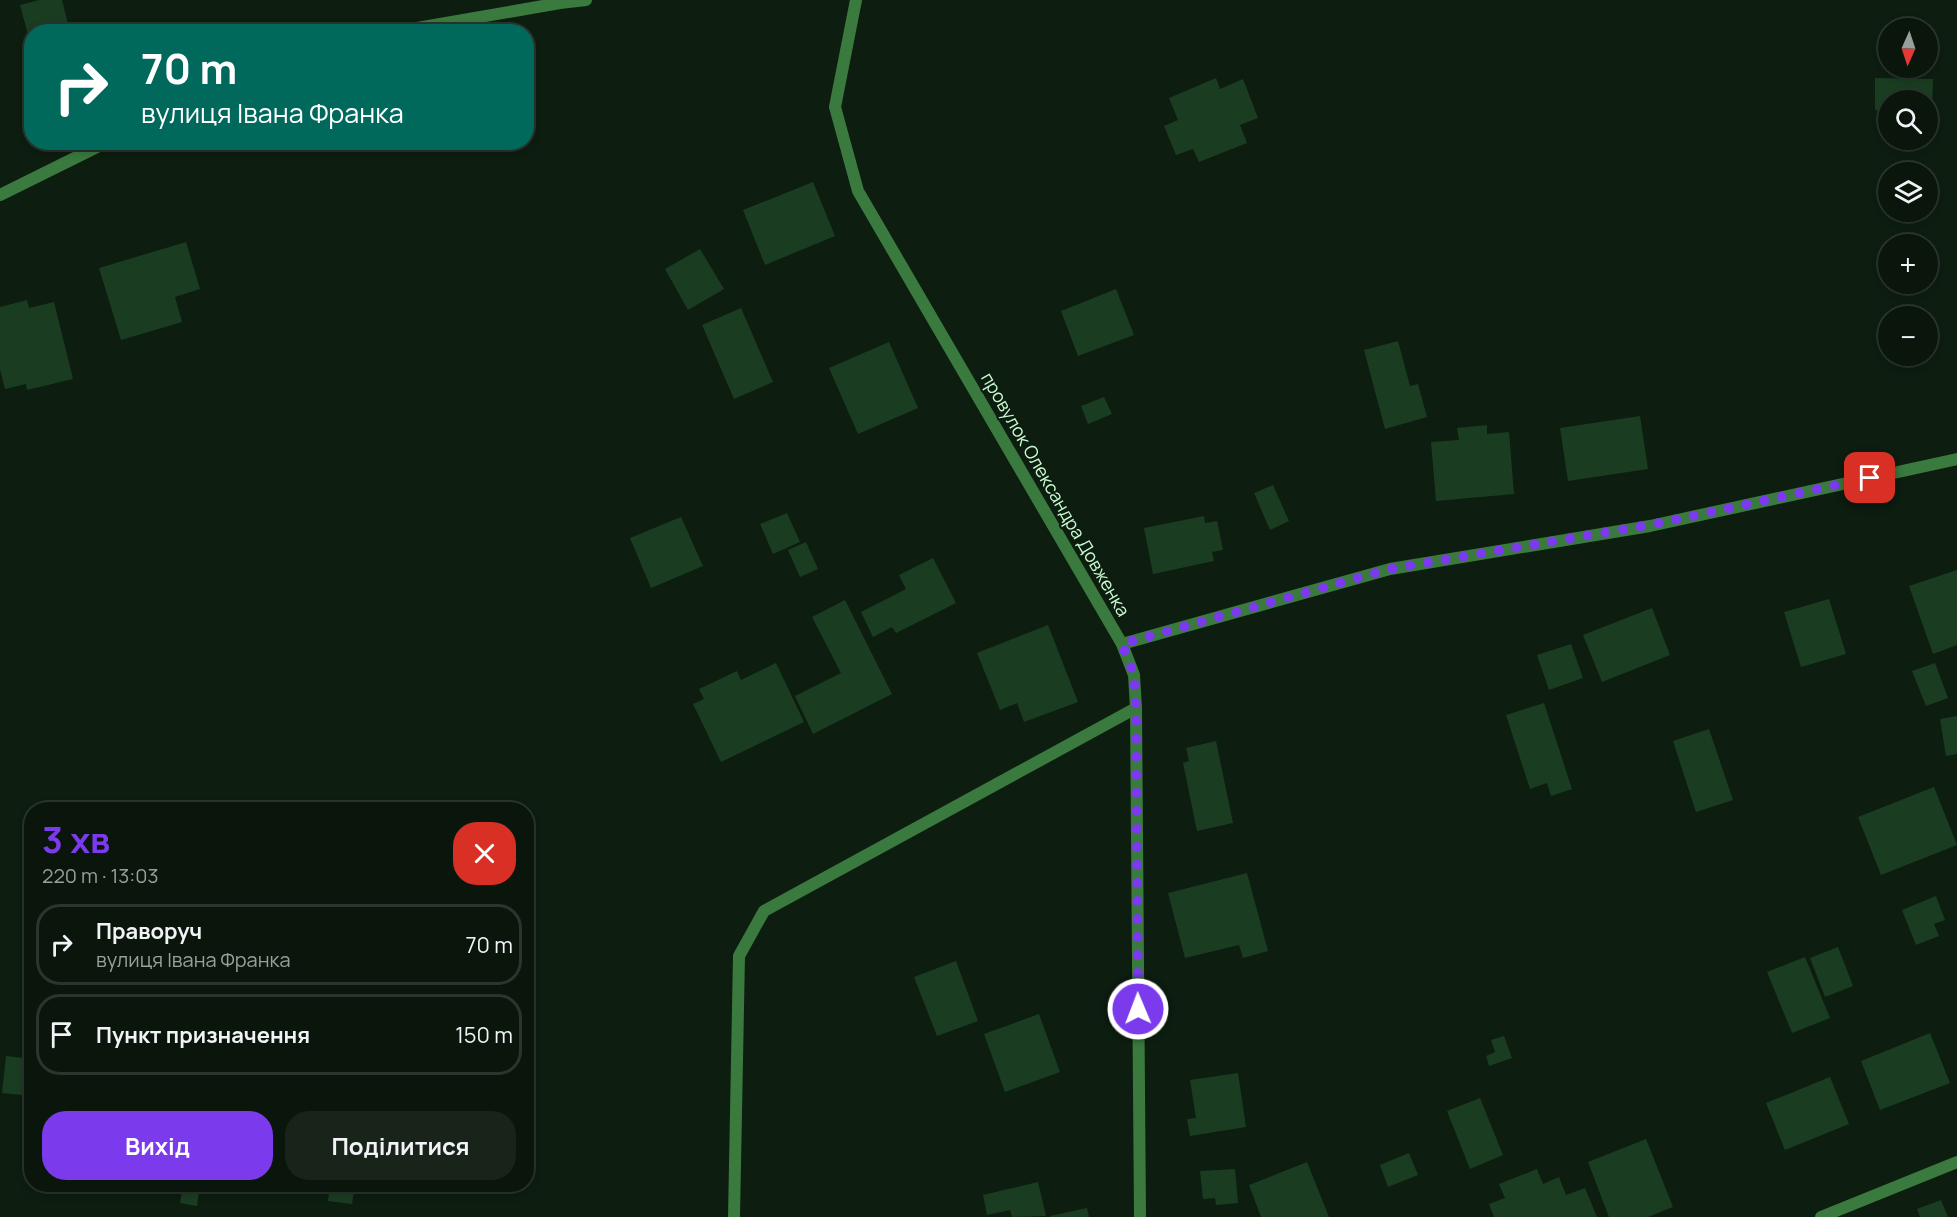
<!DOCTYPE html>
<html lang="uk">
<meta charset="utf-8">
<style>
:root{--surface:#0a160c;--page:#18231a;--text:#f1f3f6;--muted:#999f9d;--line:#2a352d;--accent:#7c3aed}
body{margin:0;font-family:Manrope,sans-serif;background:var(--page);color:var(--text);height:100vh;display:flex;flex-direction:column;font-size:22px;white-space:nowrap}
*{box-sizing:border-box;margin:0}
p{font-size:20px;color:var(--muted)}
.icon{flex:none;width:33px;height:33px;fill:none;stroke:currentColor;stroke-width:2;stroke-linecap:round;stroke-linejoin:round}
.map{position:relative;flex:1;overflow:hidden}
.side{position:absolute;left:24px;top:802px;width:510px;height:390px;display:flex;flex-direction:column;background:var(--surface);border-radius:24px;box-shadow:0 3px 9px #0003,0 0 0 2px var(--line)}
.side>*{flex:none}
.guide{position:absolute;left:24px;top:24px;width:510px;height:126px;border-radius:24px;box-shadow:0 3px 9px #0003,0 0 0 2px var(--line);background:#00695c;color:#fff;overflow:hidden}
.needle{width:39px;rotate:183deg}
.tools{position:absolute;left:1878px;top:18px;display:grid;gap:12px}
.tools a{display:grid;place-items:center;width:60px;height:60px;border-radius:50%;background:var(--surface);box-shadow:0 3px 9px #0003,0 0 0 2px var(--line);font-size:30px}
.pin{position:absolute;display:grid;place-items:center;width:51px;height:51px;color:#fff;margin:-26px;border-radius:12px;box-shadow:0 3px 9px #0006}
.me{position:absolute;width:66px;margin:-33px;rotate:359deg;stroke-linejoin:round;filter:drop-shadow(0 0 4px #0008)}
.turn{display:flex;align-items:center;gap:21px;height:126px;padding:0 18px;font-size:27px}
.turn .icon{width:78px;height:78px;stroke-width:2.5}
.turn b{display:block;font-size:42px;line-height:51px}
.round{display:grid;place-items:center;flex:none;width:63px;height:63px;border-radius:24px;background:var(--page)}
.overview{display:flex;align-items:center;justify-content:space-between;height:102px;padding:0 18px}
h1{font-size:36px;font-weight:700;line-height:45px;color:var(--accent)}
.cta{display:flex;gap:12px;margin-top:auto;padding:12px 18px}
.cta a{flex:1;height:69px;border-radius:24px;background:var(--accent);color:#fff;font-size:24px;font-weight:700;line-height:69px;text-align:center}
.cta a+a{background:var(--page);color:var(--text)}
ul{padding:0;list-style:none}
li{display:flex;align-items:center;gap:18px;height:81px;margin:0 12px 9px;padding:0 6px;border:3px solid var(--line);border-radius:24px}
li div{flex:1}
li b{display:block;font-size:22px}
li em{font-style:normal}
.map>svg:first-child{display:block}
.building{fill:#1a3d22}
.lines{fill:none;stroke-linecap:round;stroke-linejoin:round}
.minor{stroke:#3a7a3e;stroke-width:12}
.route{stroke:#7c3aed;stroke-width:10;stroke-dasharray:0 18}
.labels{text-anchor:middle;dominant-baseline:central;stroke-width:4.5;stroke-linejoin:round;paint-order:stroke}
.street-label{font-size:18px;fill:#cbfcd2;stroke:#0d1d10}
</style>
<div class="map">
<svg width="1957" height="1217" viewBox="0 0 1957 1217">
<rect width="100%" height="100%" fill="#0d1d10"/>
<g class="building">
<path d="M39,0H62L70,32H32L31,46L20,5Z"/>
<path d="M1216,78L1220,89L1243,79L1258,118L1240,125L1247,143L1199,162L1193,149L1176,155L1164,126L1178,120L1169,98Z"/>
<path d="M1875,78L1933,79L1932,112H1928V100H1888V111L1875,110Z"/>
<path d="M813,182L835,236L765,265L743,210Z"/>
<path d="M186,242L200,289L175,297L182,322L121,340L99,268Z"/>
<path d="M700,249L724,289L688,310L665,269Z"/>
<path d="M1116,289L1134,335L1078,356L1061,311Z"/>
<path d="M27,300L29,308L54,302L73,379L27,390L26,384L5,389L0,369V307Z"/>
<path d="M741,308L773,382L734,399L702,325Z"/>
<path d="M1398,341L1410,386L1418,384L1427,417L1385,429L1364,350Z"/>
<path d="M889,342L918,408L858,434L829,368Z"/>
<path d="M1104,397L1112,414L1088,424L1081,406Z"/>
<path d="M1640,416L1648,469L1568,481L1560,428Z"/>
<path d="M1487,425V434L1509,432L1514,494L1436,501L1431,442L1459,440L1457,428Z"/>
<path d="M1273,485L1289,521L1270,530L1254,493Z"/>
<path d="M787,513L800,542L773,554L760,524Z"/>
<path d="M1204,516L1205,523L1217,521L1223,550L1212,552L1214,561L1153,574L1144,528Z"/>
<path d="M681,517L703,566L651,588L630,538Z"/>
<path d="M806,542L818,569L800,577L788,550Z"/>
<path d="M933,558L956,603L896,633L892,627L873,637L861,612L906,589L899,575Z"/>
<path d="M1957,570V645L1933,654L1909,586Z"/>
<path d="M1829,599L1846,654L1801,667L1784,612Z"/>
<path d="M845,600L892,694L813,734L795,696L841,673L812,617Z"/>
<path d="M1652,608L1670,655L1602,682L1583,635Z"/>
<path d="M1048,625L1078,702L1024,722L1017,703L1000,710L977,653Z"/>
<path d="M1571,644L1583,678L1549,690L1537,655Z"/>
<path d="M776,663L804,722L721,762L693,704L704,699L699,689L737,671L741,680Z"/>
<path d="M1935,663L1948,698L1926,706L1912,671Z"/>
<path d="M1544,703L1572,789L1551,796L1547,783L1530,789L1506,715Z"/>
<path d="M1957,716V754L1946,756L1940,719Z"/>
<path d="M1709,729L1733,800L1696,812L1673,741Z"/>
<path d="M1216,741L1233,823L1197,831L1183,763L1189,761L1186,748Z"/>
<path d="M1934,787L1957,845L1881,875L1858,817Z"/>
<path d="M1247,873L1268,951L1243,958L1239,945L1185,958L1168,893Z"/>
<path d="M1936,896L1945,920L1934,924L1939,936L1916,945L1902,910Z"/>
<path d="M1838,947L1853,986L1825,997L1810,958Z"/>
<path d="M1805,957L1830,1018L1792,1033L1767,972Z"/>
<path d="M956,961L978,1021L937,1036L914,977Z"/>
<path d="M1039,1014L1060,1072L1005,1092L984,1034Z"/>
<path d="M1930,1033L1950,1083L1880,1110L1861,1061Z"/>
<path d="M1504,1036L1512,1058L1489,1066L1486,1056L1495,1052L1491,1040Z"/>
<path d="M6,1056L32,1059V1096L2,1093Z"/>
<path d="M1238,1073L1246,1127L1190,1136L1187,1119L1196,1118L1190,1080Z"/>
<path d="M1830,1077L1849,1124L1785,1150L1766,1103Z"/>
<path d="M1480,1098L1503,1155L1470,1169L1447,1111Z"/>
<path d="M1646,1139L1673,1207L1648,1217H1609L1588,1162Z"/>
<path d="M1409,1153L1418,1175L1388,1187L1380,1165Z"/>
<path d="M1307,1162L1329,1217H1261L1249,1185Z"/>
<path d="M1235,1169L1238,1203L1216,1205L1215,1198L1203,1199L1200,1171Z"/>
<path d="M1537,1169L1543,1184L1559,1177L1566,1195L1585,1188L1597,1217H1494L1489,1204L1505,1198L1499,1184Z"/>
<path d="M1038,1182L1046,1216L1012,1217L1010,1210L987,1215L983,1195Z"/>
<path d="M183,1185H200L197,1206L180,1203Z"/>
<path d="M330,1185H355L352,1204L328,1201Z"/>
<path d="M1941,1200L1948,1217H1920L1917,1209Z"/>
<path d="M1087,1208L1089,1217H1050V1216Z"/>
</g>
<g class="lines">
<g class="minor">
<path d="M856,0L835,107L858,191L1122,644L1134,675L1136,708L1140,1217"/>
<path d="M394,32L560,3L586,0"/>
<path d="M0,195L107,142"/>
<path d="M1122,644L1390,569L1650,526L1957,459"/>
<path d="M734,1217L739,956L764,911L1136,708"/>
<path d="M1821,1217L1957,1162"/>
</g>
</g>
<g class="lines">
<path class="route" d="M1138,1009L1136,708L1134,675L1122,644L1390,569L1650,525L1870,478"/>
</g>
<g class="labels">
<g class="street-label">
<text transform="translate(1056 494) rotate(60)">провулок Олександра Довженка</text>
</g>
</g>
</svg>
<div class="tools">
<a><svg class="needle" viewBox="-14 -14 28 28"><path d="M0-13l5 13h-10z" fill="#e53935"/><path d="M0 13l5-13h-10z" fill="#999f9d"/></svg></a>
<a><svg class="icon" aria-label="search" viewBox="0 0 24 24"><circle cx="10" cy="10" r="6"/><path d="M15 15l6 6"/></svg></a>
<a><svg class="icon" aria-label="layers" viewBox="0 0 24 24"><path d="M12 4l9 5-9 5-9-5zM3 14l9 5 9-5"/></svg></a>
<a>+</a>
<a>−</a>
</div>
<div class="pin" style="left:1870px;top:478px;background:#d93025"><svg class="icon" aria-label="arrive" viewBox="0 0 24 24"><path d="M6 21V4h12l-3 4 3 4H6"/></svg></div>
<svg class="me" style="left:1138px;top:1009px" viewBox="-20 -20 40 40"><circle r="17" fill="#7c3aed" stroke="#fff" stroke-width="3"/><path d="M0-11L8 9 0 5-8 9z" fill="#fff"/></svg>
<div class="guide">
<div class="turn"><svg class="icon" aria-label="right" viewBox="0 0 24 24"><path d="M7 20v-9h11M14 6l5 5-5 5"/></svg><div><b>70 m</b>вулиця Івана Франка</div></div>
</div>
<section class="side">
<div class="overview"><div><h1>3 хв</h1><p>220 m · 13:03</p></div><a class="round" style="background:#d93025;color:#fff"><svg class="icon" aria-label="close" viewBox="0 0 24 24"><path d="M6 6l12 12M18 6L6 18"/></svg></a></div>
<ul>
<li><svg class="icon" aria-label="right" viewBox="0 0 24 24"><path d="M7 20v-9h11M14 6l5 5-5 5"/></svg><div><b>Праворуч</b><p>вулиця Івана Франка</p></div><em>70 m</em></li>
<li><svg class="icon" aria-label="arrive" viewBox="0 0 24 24"><path d="M6 21V4h12l-3 4 3 4H6"/></svg><div><b>Пункт призначення</b></div><em>150 m</em></li>
</ul>
<div class="cta"><a>Вихід</a><a>Поділитися</a></div>
</section>
</div>
